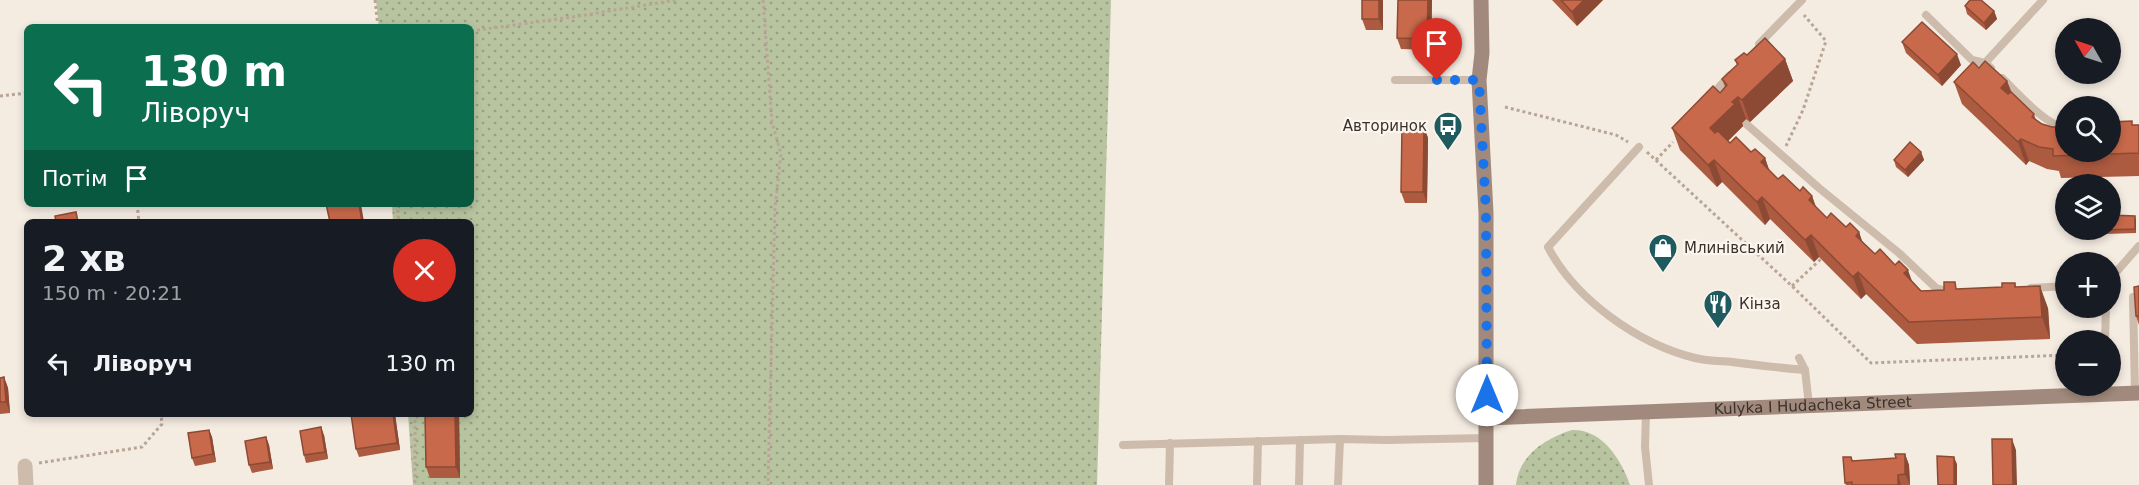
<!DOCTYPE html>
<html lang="uk">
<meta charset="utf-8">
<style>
:root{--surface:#171b24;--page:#242831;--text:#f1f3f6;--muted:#9ea1a6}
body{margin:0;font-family:"DejaVu Sans",sans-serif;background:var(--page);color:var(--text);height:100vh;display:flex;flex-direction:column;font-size:22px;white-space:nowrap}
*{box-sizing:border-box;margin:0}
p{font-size:20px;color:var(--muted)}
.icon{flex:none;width:33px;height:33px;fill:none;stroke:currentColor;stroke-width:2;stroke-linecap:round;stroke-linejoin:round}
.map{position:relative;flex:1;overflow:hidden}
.drawer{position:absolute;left:24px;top:219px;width:450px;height:198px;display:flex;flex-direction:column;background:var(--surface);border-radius:9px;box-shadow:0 3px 9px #0003}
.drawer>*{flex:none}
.hud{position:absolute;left:24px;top:24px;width:450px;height:183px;border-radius:9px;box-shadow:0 3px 9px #0003;background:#0b6e4f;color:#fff;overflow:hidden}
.needle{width:39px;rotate:309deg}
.tools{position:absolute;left:2055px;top:18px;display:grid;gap:12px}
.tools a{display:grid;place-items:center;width:66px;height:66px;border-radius:50%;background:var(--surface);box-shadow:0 3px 9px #0003;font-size:30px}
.pin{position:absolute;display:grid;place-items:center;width:51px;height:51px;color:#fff;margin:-62px -26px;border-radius:50% 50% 50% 0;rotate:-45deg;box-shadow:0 0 6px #0007}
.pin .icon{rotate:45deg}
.me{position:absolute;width:66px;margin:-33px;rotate:0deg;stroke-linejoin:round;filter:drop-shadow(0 0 4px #0008)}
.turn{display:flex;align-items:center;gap:21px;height:126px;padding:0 18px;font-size:27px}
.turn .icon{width:78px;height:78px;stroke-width:2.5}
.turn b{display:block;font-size:42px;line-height:51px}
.then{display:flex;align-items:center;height:57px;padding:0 18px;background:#0003;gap:12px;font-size:22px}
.round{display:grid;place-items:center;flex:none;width:63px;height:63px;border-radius:32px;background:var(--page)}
.summary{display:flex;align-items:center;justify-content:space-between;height:102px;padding:0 18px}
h1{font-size:36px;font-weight:600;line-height:45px}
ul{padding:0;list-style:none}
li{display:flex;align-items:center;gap:18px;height:84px;padding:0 18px}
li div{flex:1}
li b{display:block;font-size:22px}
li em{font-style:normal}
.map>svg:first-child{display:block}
.green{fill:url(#green-dots)}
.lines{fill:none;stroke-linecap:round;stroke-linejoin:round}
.path{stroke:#b9a596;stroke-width:3;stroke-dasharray:3 3;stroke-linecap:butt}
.lane{stroke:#cdbbac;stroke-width:8}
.street{stroke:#cdbbac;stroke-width:15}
.secondary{stroke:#a18a7d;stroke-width:15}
.wall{fill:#ac5a40}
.shaded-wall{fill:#8c4a34}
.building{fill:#c8694b;stroke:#8c4a34;stroke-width:1.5}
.route{stroke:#1a73e8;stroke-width:10;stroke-dasharray:0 18}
.labels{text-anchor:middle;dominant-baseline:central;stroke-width:4.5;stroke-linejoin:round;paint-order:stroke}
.poi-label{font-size:15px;fill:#3b302b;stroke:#fbf5ee;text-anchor:start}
.street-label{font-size:15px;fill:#3b302b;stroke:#fbf5ee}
</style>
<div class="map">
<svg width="2139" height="485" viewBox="0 0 2139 485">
<defs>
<pattern id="green-dots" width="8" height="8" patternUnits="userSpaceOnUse" patternTransform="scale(1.5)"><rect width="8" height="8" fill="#b8c4a0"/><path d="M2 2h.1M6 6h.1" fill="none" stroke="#97a083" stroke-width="1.8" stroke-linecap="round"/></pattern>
</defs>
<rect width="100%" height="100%" fill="#f4ebe1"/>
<g class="green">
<path d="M376,0H1111L1097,485H413L408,414H471V222H393L392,204H471V27H379Z"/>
<path d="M1572,430C1602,429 1621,459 1630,485H1516C1519,455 1546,438 1572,430Z"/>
</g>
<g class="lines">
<g class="path">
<path d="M375,0L378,27"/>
<path d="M763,0L772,122L781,154L775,207L768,485"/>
<path d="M471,31L579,16L676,0"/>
<path d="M0,96L27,93"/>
<path d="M1505,107L1616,135L1628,142"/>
<path d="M1786,146L1803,110L1826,41L1804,15"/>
<path d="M1647,152L1792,286L1871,363L2066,355"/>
<path d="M1656,160L1673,142"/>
<path d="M137,204L139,222"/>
<path d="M397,204L399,222"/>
<path d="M1792,286L1821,259"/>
<path d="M415,414V485"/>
<path d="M39,463L142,447L162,424L161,414"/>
</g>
<g class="lane">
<path d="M1926,15L1972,60L1985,63L1991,68"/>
<path d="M1759,44L1802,0"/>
<path d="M1985,63L2043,0"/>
<path d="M2002,78C2019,94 2043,123 2066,129"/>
<path d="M1395,80H1479"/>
<path d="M1710,97L1730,75"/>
<path d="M1744,122L1819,188L1899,253L1936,288L1950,292"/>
<path d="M1639,147L1548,247C1575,299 1638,344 1695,358C1707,361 1720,361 1732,362C1756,365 1781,368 1805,370"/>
<path d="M2110,279L2139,246"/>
<path d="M2031,288L2066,286"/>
<path d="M2105,340L2106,308"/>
<path d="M1799,358L1805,370L1809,405"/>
<path d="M2135,393L2133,297H2139"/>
<path d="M1646,412L1645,447L1649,485"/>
<path d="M1123,445L1340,439L1386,440L1487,438"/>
<path d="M1169,485L1170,443"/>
<path d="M1257,485L1258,441"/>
<path d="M1299,485L1300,440"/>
<path d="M1338,485L1340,439"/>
</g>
<path class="street" d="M25,466L26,485"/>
<g class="secondary">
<path d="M1481,0L1482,53L1479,80L1486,213V485"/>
<path id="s1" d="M1487,418L2139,393"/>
</g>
</g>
<g class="wall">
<path d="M1383,0V30H1366L1362,19Z"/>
<path d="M1398,0H1432L1431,50L1401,49L1397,38Z"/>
<path d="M1552,0H1603L1577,26Z"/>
<path d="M1965,6L1994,11L1997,19L1986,30L1967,14Z"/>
<path d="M1902,42L1961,65L1942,86L1906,53Z"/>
<path d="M1747,55L1785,59L1793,81L1750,122L1746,119L1742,123L1743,126L1728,141L1730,143L1765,158L1769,170L1778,179L1800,191L1812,196L1816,207L1827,218L1859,232L1862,242L1875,254L1912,282L1921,291L2002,287L2015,283L2016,287L2048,308L2050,339L1917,344L1866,294L1861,299L1819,257L1814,262L1770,219L1765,225L1722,182L1717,187L1680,150L1672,128L1720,93L1725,87L1722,79L1737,65L1735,60Z"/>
<path d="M1979,68L2007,81L2012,93L2034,114L2036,120L2066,152L2134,125H2139V176L2061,178L2059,171L2047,169L2029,161L2026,165L1962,104L1954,82Z"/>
<path d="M1424,127L1428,138L1427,203H1405L1401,192Z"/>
<path d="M1921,152L1924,160L1908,177L1896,167L1894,160Z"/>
<path d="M2136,220V233L2105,234L2103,230Z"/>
<path d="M2139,286V325L2136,316Z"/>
<path d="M4,377L8,388L10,413L0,414V378Z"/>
<path d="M395,414L400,450L359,457L356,449Z"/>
<path d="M425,414H459L460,478H430L426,467Z"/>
<path d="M209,430L212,437L216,462L195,466L192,458Z"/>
<path d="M324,435L328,459L306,463L304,455Z"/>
<path d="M266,437L269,445L273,469L252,473L249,465Z"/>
<path d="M1905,454L1909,465L1910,485H1846L1845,483L1851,457L1853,461L1896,458Z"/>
</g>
<g class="shaded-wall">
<path d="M1379,0H1383V30L1379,19Z"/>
<path d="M1428,0H1432L1431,50L1427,39Z"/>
<path d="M1584,0H1603L1577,26L1572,12Z"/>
<path d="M1994,11L1997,19L1986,30L1984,23Z"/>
<path d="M1957,54L1961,65L1942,86L1938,75Z"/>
<path d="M1785,59L1793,81L1750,122L1742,100Z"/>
<path d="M2007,81L2015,103L2001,88Z"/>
<path d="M1738,97L1746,119L1742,123L1743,126L1718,151L1710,128Z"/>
<path d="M1424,127L1428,138L1427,203L1423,192Z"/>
<path d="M2021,139L2029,161L2026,165L2018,142Z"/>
<path d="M1921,152L1924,160L1908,177L1905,170Z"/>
<path d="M1765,158L1773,181L1761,162Z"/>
<path d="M1714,160L1722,182L1717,187L1708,165Z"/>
<path d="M1812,196L1820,219L1809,200Z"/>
<path d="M1762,197L1770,219L1765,225L1757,202Z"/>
<path d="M359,204H361L364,222H362Z"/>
<path d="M2135,216L2136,220V233L2135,229Z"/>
<path d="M1859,232L1867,255L1856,236Z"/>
<path d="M1811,235L1819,257L1814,262L1805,240Z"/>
<path d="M1908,270L1916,292L1904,273Z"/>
<path d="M1858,272L1866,294L1861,299L1853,277Z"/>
<path d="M2040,286L2048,308L2050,339L2042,317Z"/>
<path d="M4,377L8,388L10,413L6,402Z"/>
<path d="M393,414H395L400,450L397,443Z"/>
<path d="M455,414H459L460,478L456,467Z"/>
<path d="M321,427L324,435L328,459L325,452Z"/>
<path d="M209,430L212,437L216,462L213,454Z"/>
<path d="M266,437L269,445L273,469L270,462Z"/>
<path d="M2012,439L2016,450L2017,485H2013Z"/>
<path d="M1905,454L1909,465L1910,485L1905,474Z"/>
<path d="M1954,457L1957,464V485H1954Z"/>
<path d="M1898,475L1901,485H1898Z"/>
</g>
<g class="building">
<rect x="1362" y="0" width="17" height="19"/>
<path d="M1398,0H1428L1427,39L1397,38Z"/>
<path d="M1561,0H1584L1572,12Z"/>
<path d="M1970,0H1981L1994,11L1984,23L1965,6Z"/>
<path d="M1922,22L1957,54L1938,75L1902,42Z"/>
<path d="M1765,38L1785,59L1742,100L1738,97L1732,102L1735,104L1710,128L1715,133L1718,131L1730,143L1736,137L1751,152L1755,149L1765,158L1761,162L1778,179L1783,175L1800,191L1803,187L1812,196L1809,200L1827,218L1831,213L1846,227L1850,223L1859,232L1856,236L1875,254L1880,249L1895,265L1899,261L1908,270L1904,273L1921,291L1944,290V282H1955L1956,289L2002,287V283H2015V287L2040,286L2042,317L1909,322L1858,272L1853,277L1811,235L1805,240L1762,197L1757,202L1714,160L1708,165L1672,128L1713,86L1720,93L1727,85L1722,79L1738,64L1735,60L1744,53L1747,55Z"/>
<path d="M1985,61L2007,81L2001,88L2008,94L2011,92L2034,114L2032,117L2042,124L2052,127H2060V123H2066V152H2110V122L2132,121V125H2139V153L2053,156V149L2039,147L2021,139L2018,142L1954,82L1973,62L1979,68Z"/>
<path d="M1402,126L1424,127L1423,192H1401Z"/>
<path d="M1910,142L1921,152L1905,170L1894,160Z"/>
<path d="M326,204H359L362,222H330Z"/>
<path d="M76,212L78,222H56L55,216Z"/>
<path d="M2110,215L2135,216V229L2103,230H2110Z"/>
<path d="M2139,286V316H2136L2134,287Z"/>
<path d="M4,377L6,402H0V378Z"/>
<path d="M351,414H393L397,443L356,449Z"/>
<path d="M425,414H455L456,467H426Z"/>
<path d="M321,427L325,452L304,455L300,431Z"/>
<path d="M209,430L213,454L192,458L188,433Z"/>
<path d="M266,437L270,462L249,465L245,441Z"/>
<path d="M1992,439H2012L2013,485H1993Z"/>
<path d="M1895,454H1905V474L1898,475V485H1852V482L1845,483L1843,457H1851L1852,461L1896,458Z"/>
<path d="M1937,456L1954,457V485H1938Z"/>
</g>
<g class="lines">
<path class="route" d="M1437,80H1479L1486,213L1487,395"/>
</g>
<defs>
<g id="bus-pin" transform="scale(1.5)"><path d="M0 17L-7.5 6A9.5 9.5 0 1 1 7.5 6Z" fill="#1f5a5e" stroke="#fbf5ee"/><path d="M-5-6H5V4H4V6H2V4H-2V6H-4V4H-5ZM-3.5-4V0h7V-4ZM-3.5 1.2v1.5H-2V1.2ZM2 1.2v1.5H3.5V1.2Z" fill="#fff"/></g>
<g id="shop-pin" transform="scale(1.5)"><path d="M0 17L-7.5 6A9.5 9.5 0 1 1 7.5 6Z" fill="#1f5a5e" stroke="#fbf5ee"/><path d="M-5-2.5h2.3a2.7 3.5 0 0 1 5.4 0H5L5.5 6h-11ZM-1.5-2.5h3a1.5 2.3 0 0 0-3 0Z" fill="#fff"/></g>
<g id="restaurant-pin" transform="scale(1.5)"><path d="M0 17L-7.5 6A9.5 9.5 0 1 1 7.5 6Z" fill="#1f5a5e" stroke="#fbf5ee"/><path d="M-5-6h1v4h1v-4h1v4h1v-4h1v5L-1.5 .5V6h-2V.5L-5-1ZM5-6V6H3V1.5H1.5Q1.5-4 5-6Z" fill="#fff"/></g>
</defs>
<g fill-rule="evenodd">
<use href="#bus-pin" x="1448" y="126"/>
<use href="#shop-pin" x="1663" y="248"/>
<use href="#restaurant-pin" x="1718" y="304"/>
</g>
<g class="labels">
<g class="poi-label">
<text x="1427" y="126" text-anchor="end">Авторинок</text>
<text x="1684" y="248">Млинівський</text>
<text x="1739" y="304">Кінза</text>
</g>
<g class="street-label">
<text stroke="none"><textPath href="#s1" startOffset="326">Kulyka I Hudacheka Street</textPath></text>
</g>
</g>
</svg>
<div class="tools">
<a><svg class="needle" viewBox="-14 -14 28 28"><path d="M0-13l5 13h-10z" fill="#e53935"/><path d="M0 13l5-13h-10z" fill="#9ea1a6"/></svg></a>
<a><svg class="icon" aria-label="search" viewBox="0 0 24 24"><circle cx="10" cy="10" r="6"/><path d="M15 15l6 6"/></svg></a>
<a><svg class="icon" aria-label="layers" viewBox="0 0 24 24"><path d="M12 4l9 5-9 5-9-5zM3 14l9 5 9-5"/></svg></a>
<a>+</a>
<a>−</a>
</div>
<div class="pin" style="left:1437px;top:80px;background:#d93025"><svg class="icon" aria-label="arrive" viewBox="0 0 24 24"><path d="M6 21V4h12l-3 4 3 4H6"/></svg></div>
<svg class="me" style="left:1487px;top:395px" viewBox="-20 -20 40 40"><circle r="19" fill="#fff"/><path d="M0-13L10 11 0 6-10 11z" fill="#1a73e8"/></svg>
<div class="hud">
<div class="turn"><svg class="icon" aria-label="left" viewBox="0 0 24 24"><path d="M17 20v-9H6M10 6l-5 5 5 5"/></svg><div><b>130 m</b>Ліворуч</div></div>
<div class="then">Потім<svg class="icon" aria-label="arrive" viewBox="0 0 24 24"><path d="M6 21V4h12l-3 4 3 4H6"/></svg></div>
</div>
<section class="drawer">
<div class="summary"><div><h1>2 хв</h1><p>150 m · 20:21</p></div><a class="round" style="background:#d93025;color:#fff"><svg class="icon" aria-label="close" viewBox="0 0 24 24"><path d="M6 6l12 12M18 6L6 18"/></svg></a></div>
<ul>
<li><svg class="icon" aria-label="left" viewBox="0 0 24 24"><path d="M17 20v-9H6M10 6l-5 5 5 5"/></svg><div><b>Ліворуч</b></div><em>130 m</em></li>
</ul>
</section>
</div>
